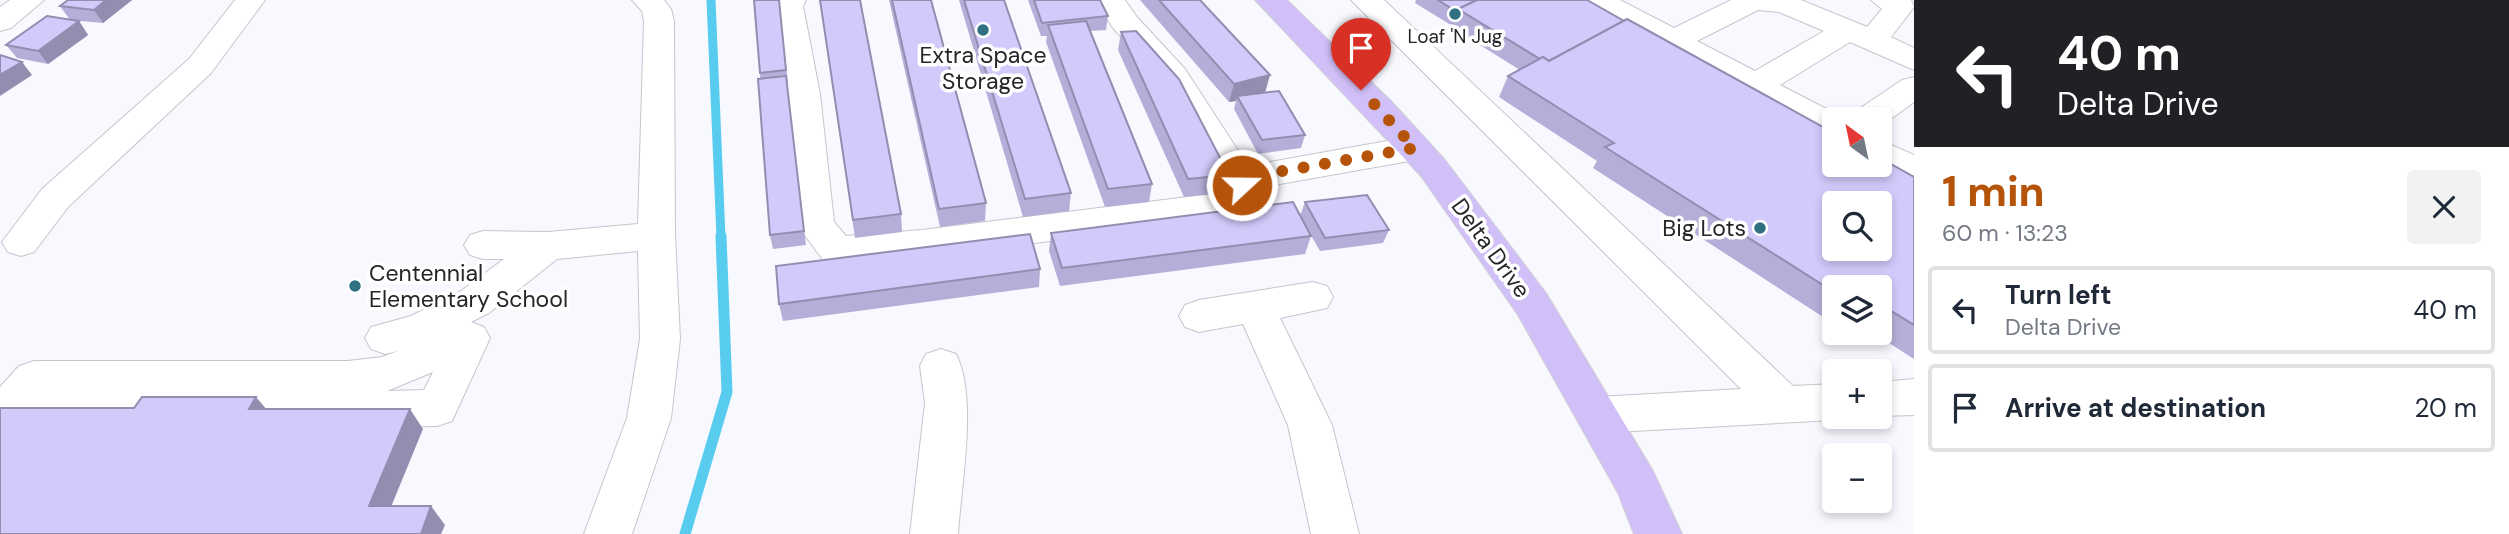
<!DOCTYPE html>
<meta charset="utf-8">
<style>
:root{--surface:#fff;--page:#f2f2f3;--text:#1f2937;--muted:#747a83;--line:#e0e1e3;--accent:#b45309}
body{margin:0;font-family:"DM Sans",sans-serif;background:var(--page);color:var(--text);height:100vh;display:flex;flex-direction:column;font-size:26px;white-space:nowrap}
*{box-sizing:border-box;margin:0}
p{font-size:23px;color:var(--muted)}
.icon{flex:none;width:38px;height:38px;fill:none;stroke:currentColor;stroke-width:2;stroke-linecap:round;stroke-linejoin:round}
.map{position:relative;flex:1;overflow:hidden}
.panel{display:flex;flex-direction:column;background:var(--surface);width:595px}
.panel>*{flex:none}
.guide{background:#202124;color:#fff;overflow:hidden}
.needle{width:46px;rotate:327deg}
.buttons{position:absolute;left:1822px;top:107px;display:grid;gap:14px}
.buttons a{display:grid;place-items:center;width:70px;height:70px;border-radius:7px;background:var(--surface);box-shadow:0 4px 10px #0003;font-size:35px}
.pin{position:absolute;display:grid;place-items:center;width:60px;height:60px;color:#fff;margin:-72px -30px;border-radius:50% 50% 50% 0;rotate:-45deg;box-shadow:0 0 7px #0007}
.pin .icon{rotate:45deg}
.me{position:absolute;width:77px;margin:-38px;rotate:69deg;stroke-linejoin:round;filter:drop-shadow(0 0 5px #0008)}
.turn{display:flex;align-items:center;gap:24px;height:147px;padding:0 28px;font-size:32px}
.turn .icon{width:91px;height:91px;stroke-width:2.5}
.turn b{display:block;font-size:49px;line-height:60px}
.round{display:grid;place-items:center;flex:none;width:74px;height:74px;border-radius:7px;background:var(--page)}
.head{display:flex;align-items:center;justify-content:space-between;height:119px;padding:0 28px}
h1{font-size:42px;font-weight:800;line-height:52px;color:var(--accent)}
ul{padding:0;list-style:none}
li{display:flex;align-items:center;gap:21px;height:88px;margin:0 14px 10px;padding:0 14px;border:4px solid var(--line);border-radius:7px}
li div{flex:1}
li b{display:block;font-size:26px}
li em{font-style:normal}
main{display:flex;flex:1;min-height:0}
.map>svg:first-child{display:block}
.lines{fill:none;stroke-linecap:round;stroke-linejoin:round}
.stream-far1{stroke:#58ccee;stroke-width:9}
.stream{stroke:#58ccee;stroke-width:11}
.minor-casing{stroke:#c5c5cc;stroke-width:2}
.major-casing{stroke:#d3d3d4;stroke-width:2}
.minor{fill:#fff;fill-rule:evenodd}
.major{fill:#d1bff8;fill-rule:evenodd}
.wall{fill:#b5aed8}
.shaded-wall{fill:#938db0}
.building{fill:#d2cafb;stroke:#938db0;stroke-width:2;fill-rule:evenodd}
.route{stroke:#b45309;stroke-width:12;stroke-dasharray:0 21.6}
.poi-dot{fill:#2f7183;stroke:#fff;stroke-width:2.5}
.labels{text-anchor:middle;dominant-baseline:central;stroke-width:7;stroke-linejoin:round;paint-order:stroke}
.far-poi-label{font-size:19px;fill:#252528;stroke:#fff}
.poi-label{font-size:23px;fill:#252528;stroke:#fff}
.street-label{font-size:23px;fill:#252528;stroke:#fff}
</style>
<main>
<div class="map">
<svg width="1914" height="534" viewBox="0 0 1914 534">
<rect width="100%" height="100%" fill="#f8f8ff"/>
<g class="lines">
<path class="stream-far1" d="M711,0L721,237"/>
<path class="stream" d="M685,534L727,392L721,236"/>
<g class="minor-casing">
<g id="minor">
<path d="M10,0H44L11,28L0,31V7Z"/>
<path d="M235,0H265L211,73L68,207L34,252L21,256L8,252L2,242L42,189L189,59Z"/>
<path d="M632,0H664L671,9L674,21L675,236L680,339L671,418L632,534H584L627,418L640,339L638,251L557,259L489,313L471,322L484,327L490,338L452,421L437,426L0,431V387L19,366L34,361H348L382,357L398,351L385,354L371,349L365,338L371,327L411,316L461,291L504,259H483L470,255L464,245L470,235L483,231L548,232L638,224L644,21L642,11ZM433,372L424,390L387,391Z"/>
<path d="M776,0H806L803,6L820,94L834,222L846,236L922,230L1220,193L1224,185L1161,81L1113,28L1095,0H1125L1136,16L1185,69L1248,166L1415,136L1427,140L1432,148L1427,156L1415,160L1269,186L1256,193L1245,213L1232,217L922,258L837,265L824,261L797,225L788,94L773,6Z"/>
<path d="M1351,0H1384L1793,386L1834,384V416H1843L1834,420L1597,433L1582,428L1575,415L1582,402L1597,397L1741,389Z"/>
<path d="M1582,0H1620L1674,28L1731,0H1801L1867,27L1882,9L1871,0H1911L1914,7L1891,37L1914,48V70L1850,42L1780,85L1846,119H1834V138L1822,135L1586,6ZM1758,10L1779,12L1824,31L1755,71L1697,41Z"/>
<path d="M1914,77V102L1880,127V119H1851L1856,111L1902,80Z"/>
<path d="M1880,140L1914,155V182L1876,164H1880Z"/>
<path d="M1313,282L1327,286L1333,297L1327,308L1280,318L1332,425L1359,534H1311L1288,425L1243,324L1199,332L1185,327L1179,316L1185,305L1199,300Z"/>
<path d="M941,349L956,354C978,397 961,485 958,534H910L925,403L920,366L926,354Z"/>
<path d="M1914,379V415L1880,416V382Z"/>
</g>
</g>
<g class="major-casing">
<path id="major" d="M1255,0H1287L1391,101L1445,160L1546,293L1653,471L1682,534H1634L1618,493L1518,315L1421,176Z"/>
</g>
<use href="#minor" class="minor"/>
<use href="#major" class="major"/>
</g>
<g class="wall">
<path d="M68,0H132L103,23L70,20L60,6Z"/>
<path d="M779,0L788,83H787L806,245L773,249L770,235L760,73Z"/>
<path d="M820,0H860L901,214L902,232L855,238Z"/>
<path d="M889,0H931L986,203L985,221L940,227Z"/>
<path d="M959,0H1004L1071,193L1069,211L1023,217Z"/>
<path d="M1028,0H1100L1108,16L1106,30L1090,31L1152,184L1149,202L1105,207L1046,42L1047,36H1041Z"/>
<path d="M1140,0H1200L1265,93L1305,135L1301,148L1258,154L1234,109L1236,101L1229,102Z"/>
<path d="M1416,0H1587L1914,177V359L1872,332H1880V287H1834V324L1593,168L1597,161L1499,97L1508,76L1520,70L1451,27V25L1415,3Z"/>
<path d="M79,21L88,35L48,64L17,58L6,45Z"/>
<path d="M1121,32L1229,175L1224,193L1184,197L1118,50Z"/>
<path d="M1305,202L1389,230L1383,243L1320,251L1300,216Z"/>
<path d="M1051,233L1311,236L1305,254L1060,286L1049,251Z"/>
<path d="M1040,269L1039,287L783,321L779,304Z"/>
</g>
<g class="shaded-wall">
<path d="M106,0H132L103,23L94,10Z"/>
<path d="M79,21L88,35L48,64L38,51Z"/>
<path d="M22,62L32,75L0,96V75Z"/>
<path d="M1270,75L1265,93L1237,96L1236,101L1229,102L1234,84Z"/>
<path d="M256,397L273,417L249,409Z"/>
<path d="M410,409L423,429L384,524L369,506Z"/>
<path d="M431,506L445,525L441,534H421Z"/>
</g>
<g class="building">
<path d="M68,0H106L94,10L60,6Z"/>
<path d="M754,0H779L786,70L760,73Z"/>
<path d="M820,0H860L901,214L853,220Z"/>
<path d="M892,0H931L986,203L939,209Z"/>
<path d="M964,0H1004L1071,193L1025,199Z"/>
<path d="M1034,0H1100L1108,16L1042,23Z"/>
<path d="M1159,0H1200L1270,75L1234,84Z"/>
<path d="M1438,0H1477L1458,9L1457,12Z"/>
<path d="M1477,0H1587L1624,21L1549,61L1543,57L1540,59L1458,9Z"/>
<path d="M47,16L79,21L38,51L6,45Z"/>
<path d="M1627,19L1834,133V164H1880V158L1914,177V325L1880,304V287H1834V292L1605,147L1614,143L1508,76L1543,57L1549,61ZM1834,203H1880V248H1834Z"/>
<path d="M1086,21L1152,184L1108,189L1048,25Z"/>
<path d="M1136,31L1179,79L1229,175L1188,179L1121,32Z"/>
<path d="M0,55L22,62L0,75Z"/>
<path d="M786,76L804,231L770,235L758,79Z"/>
<path d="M1279,91L1305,135L1262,140L1237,96Z"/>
<path d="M1367,195L1389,230L1325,238L1305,202Z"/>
<path d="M1293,202L1311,236L1062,268L1051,233Z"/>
<path d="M1030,234L1040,269L779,304L776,266Z"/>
<path d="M142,397H256L249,409H410L369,506H431L421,534H0V408H134Z"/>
</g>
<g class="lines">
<path class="route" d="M1242,185L1260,175L1415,148L1361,90"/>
</g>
<g class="poi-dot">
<circle cx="1455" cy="14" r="7"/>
<circle cx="983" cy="30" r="7"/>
<circle cx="1760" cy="228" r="7"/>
<circle cx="355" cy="286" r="7"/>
</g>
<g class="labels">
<g class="far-poi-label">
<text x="1455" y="36">Loaf 'N Jug</text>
</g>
<g class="poi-label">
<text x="983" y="55">Extra Space<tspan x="983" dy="26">Storage</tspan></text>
<text x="1746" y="228" text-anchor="end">Big Lots</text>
<text x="369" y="273" text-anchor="start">Centennial<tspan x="369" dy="26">Elementary School</tspan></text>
</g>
<g class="street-label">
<text transform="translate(1491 248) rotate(54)">Delta Drive</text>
</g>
</g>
</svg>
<div class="buttons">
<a><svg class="needle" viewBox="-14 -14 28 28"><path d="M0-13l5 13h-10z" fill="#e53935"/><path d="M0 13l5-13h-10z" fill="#747a83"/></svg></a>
<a><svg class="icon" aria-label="search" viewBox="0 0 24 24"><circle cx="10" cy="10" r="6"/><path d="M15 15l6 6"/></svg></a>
<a><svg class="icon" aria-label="layers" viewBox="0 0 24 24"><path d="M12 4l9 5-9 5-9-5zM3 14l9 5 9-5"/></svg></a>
<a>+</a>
<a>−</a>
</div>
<div class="pin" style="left:1361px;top:90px;background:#d93025"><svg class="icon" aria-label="arrive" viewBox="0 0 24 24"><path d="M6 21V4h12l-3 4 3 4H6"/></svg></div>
<svg class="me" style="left:1242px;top:185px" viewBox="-20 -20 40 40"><circle r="17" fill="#b45309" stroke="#fff" stroke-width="3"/><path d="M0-11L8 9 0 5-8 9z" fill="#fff"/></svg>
</div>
<section class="panel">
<div class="guide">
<div class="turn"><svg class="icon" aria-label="left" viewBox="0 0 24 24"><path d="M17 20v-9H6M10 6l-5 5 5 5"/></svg><div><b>40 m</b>Delta Drive</div></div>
</div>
<div class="head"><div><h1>1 min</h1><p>60 m · 13:23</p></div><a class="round"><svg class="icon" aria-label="close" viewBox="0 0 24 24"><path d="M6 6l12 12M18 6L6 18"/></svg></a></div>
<ul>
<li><svg class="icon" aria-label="left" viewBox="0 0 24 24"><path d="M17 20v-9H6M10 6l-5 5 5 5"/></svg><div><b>Turn left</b><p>Delta Drive</p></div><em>40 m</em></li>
<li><svg class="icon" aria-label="arrive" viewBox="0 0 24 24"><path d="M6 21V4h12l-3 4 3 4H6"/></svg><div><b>Arrive at destination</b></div><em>20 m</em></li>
</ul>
</section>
</main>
